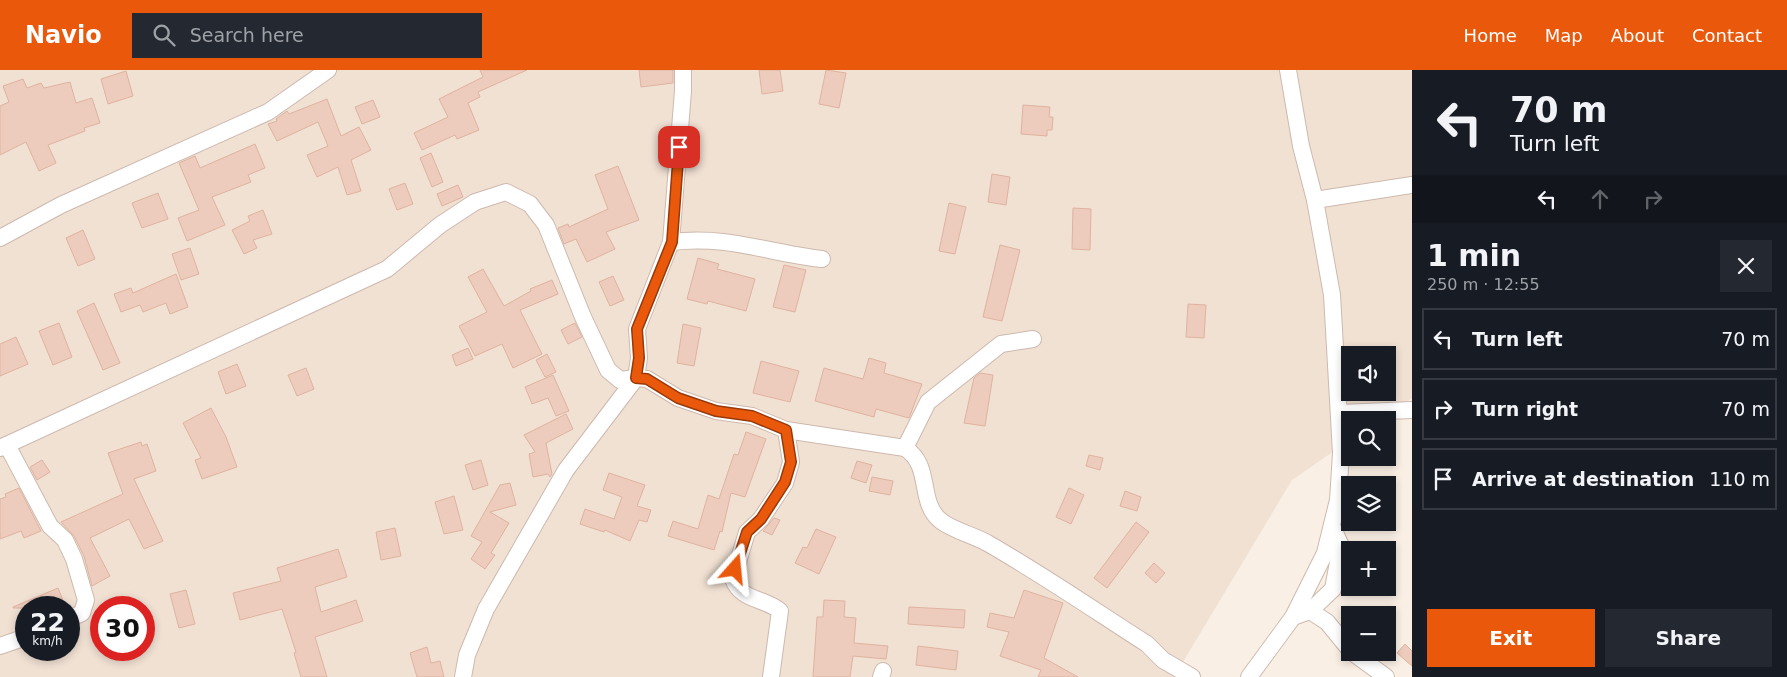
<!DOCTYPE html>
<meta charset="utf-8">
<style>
:root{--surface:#171b24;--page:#242831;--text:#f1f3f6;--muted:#9ea1a6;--line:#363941;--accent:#ea580c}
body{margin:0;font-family:"DejaVu Sans",sans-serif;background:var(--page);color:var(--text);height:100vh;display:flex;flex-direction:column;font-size:19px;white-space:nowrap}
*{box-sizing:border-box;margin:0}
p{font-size:16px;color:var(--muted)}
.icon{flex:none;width:28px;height:28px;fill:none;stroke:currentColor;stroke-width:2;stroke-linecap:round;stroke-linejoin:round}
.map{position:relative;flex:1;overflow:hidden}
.details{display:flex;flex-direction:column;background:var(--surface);width:375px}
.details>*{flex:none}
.banner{background:#171b24;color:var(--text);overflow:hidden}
.fabs{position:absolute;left:1341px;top:276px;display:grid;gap:10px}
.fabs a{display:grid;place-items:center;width:55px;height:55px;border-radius:0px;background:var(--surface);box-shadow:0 2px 8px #0003;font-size:25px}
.speed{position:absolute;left:15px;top:526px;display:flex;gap:10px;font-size:25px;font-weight:700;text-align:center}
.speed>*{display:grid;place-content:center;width:65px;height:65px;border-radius:50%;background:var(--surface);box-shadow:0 2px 8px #0003;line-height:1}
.speed small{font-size:12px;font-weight:400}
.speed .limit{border:8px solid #d22;background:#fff;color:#111}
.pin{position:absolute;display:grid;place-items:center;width:42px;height:42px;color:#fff;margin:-21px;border-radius:10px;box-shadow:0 2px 8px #0006}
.me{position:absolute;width:55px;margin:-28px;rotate:18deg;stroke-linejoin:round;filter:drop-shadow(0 0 4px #0008)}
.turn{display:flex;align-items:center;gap:18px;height:105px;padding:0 15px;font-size:22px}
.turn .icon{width:65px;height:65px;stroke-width:2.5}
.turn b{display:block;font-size:35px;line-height:42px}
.lanes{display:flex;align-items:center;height:48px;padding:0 15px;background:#0003;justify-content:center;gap:25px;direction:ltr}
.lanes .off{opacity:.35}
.round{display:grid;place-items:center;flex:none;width:52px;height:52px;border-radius:0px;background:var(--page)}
.head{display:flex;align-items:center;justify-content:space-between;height:85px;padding:0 15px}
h1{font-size:30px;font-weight:800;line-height:38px}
.cta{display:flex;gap:10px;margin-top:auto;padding:10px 15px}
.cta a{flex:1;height:58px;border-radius:0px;background:var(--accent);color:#fff;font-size:20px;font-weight:800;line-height:58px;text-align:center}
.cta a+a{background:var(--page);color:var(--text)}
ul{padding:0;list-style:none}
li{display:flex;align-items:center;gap:15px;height:62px;margin:0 10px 8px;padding:0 5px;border:2px solid var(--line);border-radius:0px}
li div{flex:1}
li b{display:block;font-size:19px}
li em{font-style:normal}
header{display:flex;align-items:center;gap:30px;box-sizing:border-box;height:70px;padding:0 25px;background:var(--accent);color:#fff}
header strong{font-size:24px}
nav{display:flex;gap:28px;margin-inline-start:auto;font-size:18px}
.search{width:350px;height:45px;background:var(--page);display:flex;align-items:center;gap:12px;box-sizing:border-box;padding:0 18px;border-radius:0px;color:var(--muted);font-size:19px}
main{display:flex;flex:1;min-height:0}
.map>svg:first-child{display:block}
.residential{fill:#f1e1d3;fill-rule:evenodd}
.building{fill:#eeccbd;stroke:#dfb29f}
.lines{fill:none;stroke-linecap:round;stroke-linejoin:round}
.street-casing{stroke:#cdb9ae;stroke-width:18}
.street{stroke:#fff;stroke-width:16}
.route-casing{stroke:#983908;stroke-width:12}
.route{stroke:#ea580c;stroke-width:9}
</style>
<header>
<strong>Navio</strong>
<div class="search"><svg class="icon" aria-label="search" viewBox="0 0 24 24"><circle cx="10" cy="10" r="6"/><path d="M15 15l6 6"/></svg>Search here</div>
<nav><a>Home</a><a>Map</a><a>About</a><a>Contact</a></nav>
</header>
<main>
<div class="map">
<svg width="1412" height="607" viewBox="0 0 1412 607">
<rect width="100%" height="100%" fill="#faefe4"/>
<path class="residential" d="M0,0H1412V328L1380,350H1350V370L1292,410L1174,607H0ZM1350,285H1388V322H1350ZM26,538H69V580H26ZM101,538H144V580H101Z"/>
<g class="building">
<path d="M480,0H527L478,22L480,27L468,33L479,60L457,69L455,65L422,80L414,63L448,47L439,29L483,7Z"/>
<path d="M639,0H673V13L641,17Z"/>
<path d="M759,0H780L783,21L762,24Z"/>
<path d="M826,0L846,3L839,38L819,34Z"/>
<path d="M126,1L133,26L108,34L101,9Z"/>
<path d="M23,9L27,18L41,13L44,18L70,12L76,33L92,28L100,53L84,58L85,61L48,75L56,93L39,101L26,72L0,85V36L9,32L3,16Z"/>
<path d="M327,29L341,66L359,57L371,80L351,90L361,121L347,125L338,97L317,107L307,85L328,76L318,52L277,71L268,54L277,51L276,49L287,41L289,44Z"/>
<path d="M373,30L380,47L362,54L355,37Z"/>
<path d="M1023,35L1050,37L1049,47H1053L1052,60H1047V66L1021,64Z"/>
<path d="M255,74L265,98L248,105L251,112L212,127L225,155L187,171L178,148L199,140L179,93L195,86L200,98Z"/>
<path d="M431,83L443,112L432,117L420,88Z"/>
<path d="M618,96L639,150L606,162L615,179L587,192L576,169L564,174L558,158L568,154L569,157L608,139L595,105Z"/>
<path d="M992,104L1010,107L1006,135L988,132Z"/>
<path d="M405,113L413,134L397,140L389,119Z"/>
<path d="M458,115L463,127L442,136L437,124Z"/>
<path d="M158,123L168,149L142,158L132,133Z"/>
<path d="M949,133L966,137L955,184L939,181Z"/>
<path d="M1073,138L1091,139L1090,180L1072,179Z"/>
<path d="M263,140L272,164L253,170L257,178L244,184L232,160L250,151L248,146Z"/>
<path d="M83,160L95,189L78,196L66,168Z"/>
<path d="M1000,175L1020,180L1002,251L983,247Z"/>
<path d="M190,178L199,204L181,210L172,184Z"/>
<path d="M698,188L719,194L717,199L755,209L746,241L708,231L707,234L687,229Z"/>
<path d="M784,195L806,200L795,242L773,237Z"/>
<path d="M483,199L504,236L531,221L530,219L552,210L558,224L520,240L542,284L513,298L502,274L475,286L459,256L487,242L468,207Z"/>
<path d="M176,204L188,237L170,244L166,233L143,242L140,235L121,242L114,224L131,218L133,223Z"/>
<path d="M613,206L624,230L610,236L599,212Z"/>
<path d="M94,233L120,293L103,300L77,241Z"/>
<path d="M1188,234L1206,235L1204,268L1186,267Z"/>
<path d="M59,253L72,287L53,295L39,261Z"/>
<path d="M575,253L582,267L568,274L561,260Z"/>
<path d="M683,254L701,258L694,296L677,293Z"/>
<path d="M16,267L28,294L0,306V274Z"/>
<path d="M468,278L473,289L456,296L452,285Z"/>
<path d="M547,284L556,302L545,307L536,290Z"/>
<path d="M869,288L886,293L884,303L922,314L909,348L876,339L874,347L815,331L824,298L863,309Z"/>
<path d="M761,291L799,301L790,332L753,323Z"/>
<path d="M237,294L246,316L226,324L218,302Z"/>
<path d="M306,298L314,319L297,326L288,305Z"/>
<path d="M980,303L993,305L985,356L964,353L974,308Z"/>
<path d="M553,305L569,341L556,346L548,328L532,334L525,317Z"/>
<path d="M211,338L226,367L237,397L202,409L195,390L201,388L183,353Z"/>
<path d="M566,344L573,359L546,373L552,404L550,407L548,404L533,407L529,384L535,382L524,365Z"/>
<path d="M746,362L766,369L745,427L731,423L722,462L720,461L714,480L668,466L673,451L698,459L708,425L719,429L734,384L738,385Z"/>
<path d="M141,372L142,376L147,374L156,401L134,409L163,471L144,479L129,449L90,468L110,506L92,516L84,486L74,466L61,452L123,424L108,383Z"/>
<path d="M1089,385L1103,388L1100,400L1086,396Z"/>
<path d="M42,390L50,402L37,410L30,397Z"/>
<path d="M481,390L488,415L473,420L465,395Z"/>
<path d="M857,391L872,395L866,413L851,408Z"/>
<path d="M609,403L645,415L637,436L651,440L647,452L639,450L630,471L605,460L604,462L580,454L585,439L614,449L622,427L603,420Z"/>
<path d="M872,407L893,411L890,425L869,421Z"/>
<path d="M510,413L516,435L490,442L509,453L491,483L495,485L485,499L471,489L482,472L471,466L500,415Z"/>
<path d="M19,418L41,461L24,468L21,461L0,469V429L6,427L5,424Z"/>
<path d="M1069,418L1084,425L1071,454L1056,447Z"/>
<path d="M1125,421L1141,427L1137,441L1120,436Z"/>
<path d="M454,426L463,460L444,464L435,432Z"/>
<path d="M774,448L780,450L772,465L763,461Z"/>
<path d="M1136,452L1149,462L1107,518L1094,508Z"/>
<path d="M395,458L401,486L381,490L376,462Z"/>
<path d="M816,459L836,467L819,504L795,493L803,477L807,478Z"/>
<path d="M338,479L347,507L315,517L321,542L356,530L363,551L315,567L327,607H301L294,583L296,582L282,539L240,550L233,523L281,511L277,498Z"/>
<path d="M1154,493L1165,503L1156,513L1145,503Z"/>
<path d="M58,518L66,538H13V537Z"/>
<path d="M186,520L195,554L179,558L170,524Z"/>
<path d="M1024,520L1063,533L1044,588L1078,607H1038L1041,600L1000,586L1009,562L987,557L990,543L1014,548Z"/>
<path d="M824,530L845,531L844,547L856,548L854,573L888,576L886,589L853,586L850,607H813L817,547H823Z"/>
<path d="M909,537L965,540L964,558L908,554Z"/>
<path d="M1405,574L1412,581V596L1397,583Z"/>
<path d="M918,576L958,581L956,600L916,595Z"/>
<path d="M427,577L431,593L440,591L444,607H417L410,583Z"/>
</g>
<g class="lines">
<g class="street-casing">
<g id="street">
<path d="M683,0V21L671,172L637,259L639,288L636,308L647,309L678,328L716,341L752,346L786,360L905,378C933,396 917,432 941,451C954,461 974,465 989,474C1043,505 1094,540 1147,574L1163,590L1192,607"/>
<path d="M1315,130L1412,115"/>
<path d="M0,168L61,135L268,42L328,0"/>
<path d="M671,172C728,165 768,183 822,189"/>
<path d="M1340,343L1412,340"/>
<path d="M7,375L50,456L65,470L74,489L86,530L82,543L69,549"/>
<path d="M0,378L387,199L440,155L475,132L506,122L530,134L546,155L583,247L608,300L620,310L636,308L566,400L486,539L467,585L463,607"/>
<path d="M905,378L928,332L1001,274L1033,269"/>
<path d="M1310,541L1327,552L1350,580"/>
<path d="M1293,547L1310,541L1333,519L1341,476L1332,456"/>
<path d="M0,576L26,567"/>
<path d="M1352,582L1386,607"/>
<path d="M771,607L780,541C765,528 741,531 733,509L747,462L761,449L785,413L791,392L786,360"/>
<path d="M881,607L883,601"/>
<path d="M1249,607L1293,547L1325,483L1338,430L1341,383L1332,225L1315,130L1301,76L1288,0"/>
</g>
</g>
<use href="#street" class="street"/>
</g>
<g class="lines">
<g class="route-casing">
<path id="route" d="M679,77L672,172L637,259L639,288L636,308L647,309L678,328L716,341L752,346L786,360L791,392L785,412L761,449L747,462L735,499"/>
</g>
<use href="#route" class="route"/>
</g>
</svg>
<div class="fabs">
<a><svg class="icon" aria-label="sound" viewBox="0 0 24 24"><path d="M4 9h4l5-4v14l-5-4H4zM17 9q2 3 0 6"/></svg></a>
<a><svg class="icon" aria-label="search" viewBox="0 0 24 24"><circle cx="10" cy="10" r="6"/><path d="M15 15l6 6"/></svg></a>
<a><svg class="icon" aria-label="layers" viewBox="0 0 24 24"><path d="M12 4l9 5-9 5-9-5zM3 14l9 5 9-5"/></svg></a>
<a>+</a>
<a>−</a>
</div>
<div class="speed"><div>22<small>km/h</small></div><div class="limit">30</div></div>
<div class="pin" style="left:679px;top:77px;background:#d93025"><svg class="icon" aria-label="arrive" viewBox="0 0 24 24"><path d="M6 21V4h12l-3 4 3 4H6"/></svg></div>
<svg class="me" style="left:735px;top:499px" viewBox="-20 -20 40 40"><path d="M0-17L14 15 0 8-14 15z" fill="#ea580c" stroke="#fff" stroke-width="4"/></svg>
</div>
<section class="details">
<div class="banner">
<div class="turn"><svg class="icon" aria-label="left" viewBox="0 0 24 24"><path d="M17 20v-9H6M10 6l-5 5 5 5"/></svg><div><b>70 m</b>Turn left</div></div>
<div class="lanes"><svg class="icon" aria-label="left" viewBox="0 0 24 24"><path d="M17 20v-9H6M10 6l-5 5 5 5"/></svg><svg class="icon off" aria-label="ahead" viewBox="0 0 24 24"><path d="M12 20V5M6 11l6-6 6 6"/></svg><svg class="icon off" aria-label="right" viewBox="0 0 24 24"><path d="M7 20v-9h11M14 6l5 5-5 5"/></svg></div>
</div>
<div class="head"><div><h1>1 min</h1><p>250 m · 12:55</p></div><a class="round"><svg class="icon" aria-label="close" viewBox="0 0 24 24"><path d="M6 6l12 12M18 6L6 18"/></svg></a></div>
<ul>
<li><svg class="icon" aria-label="left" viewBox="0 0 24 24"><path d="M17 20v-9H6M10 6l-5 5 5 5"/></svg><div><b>Turn left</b></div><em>70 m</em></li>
<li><svg class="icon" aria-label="right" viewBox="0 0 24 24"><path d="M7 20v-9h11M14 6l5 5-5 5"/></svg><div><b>Turn right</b></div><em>70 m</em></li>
<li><svg class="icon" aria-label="arrive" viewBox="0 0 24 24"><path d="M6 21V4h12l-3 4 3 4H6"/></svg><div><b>Arrive at destination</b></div><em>110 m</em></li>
</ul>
<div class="cta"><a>Exit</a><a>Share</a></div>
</section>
</main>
